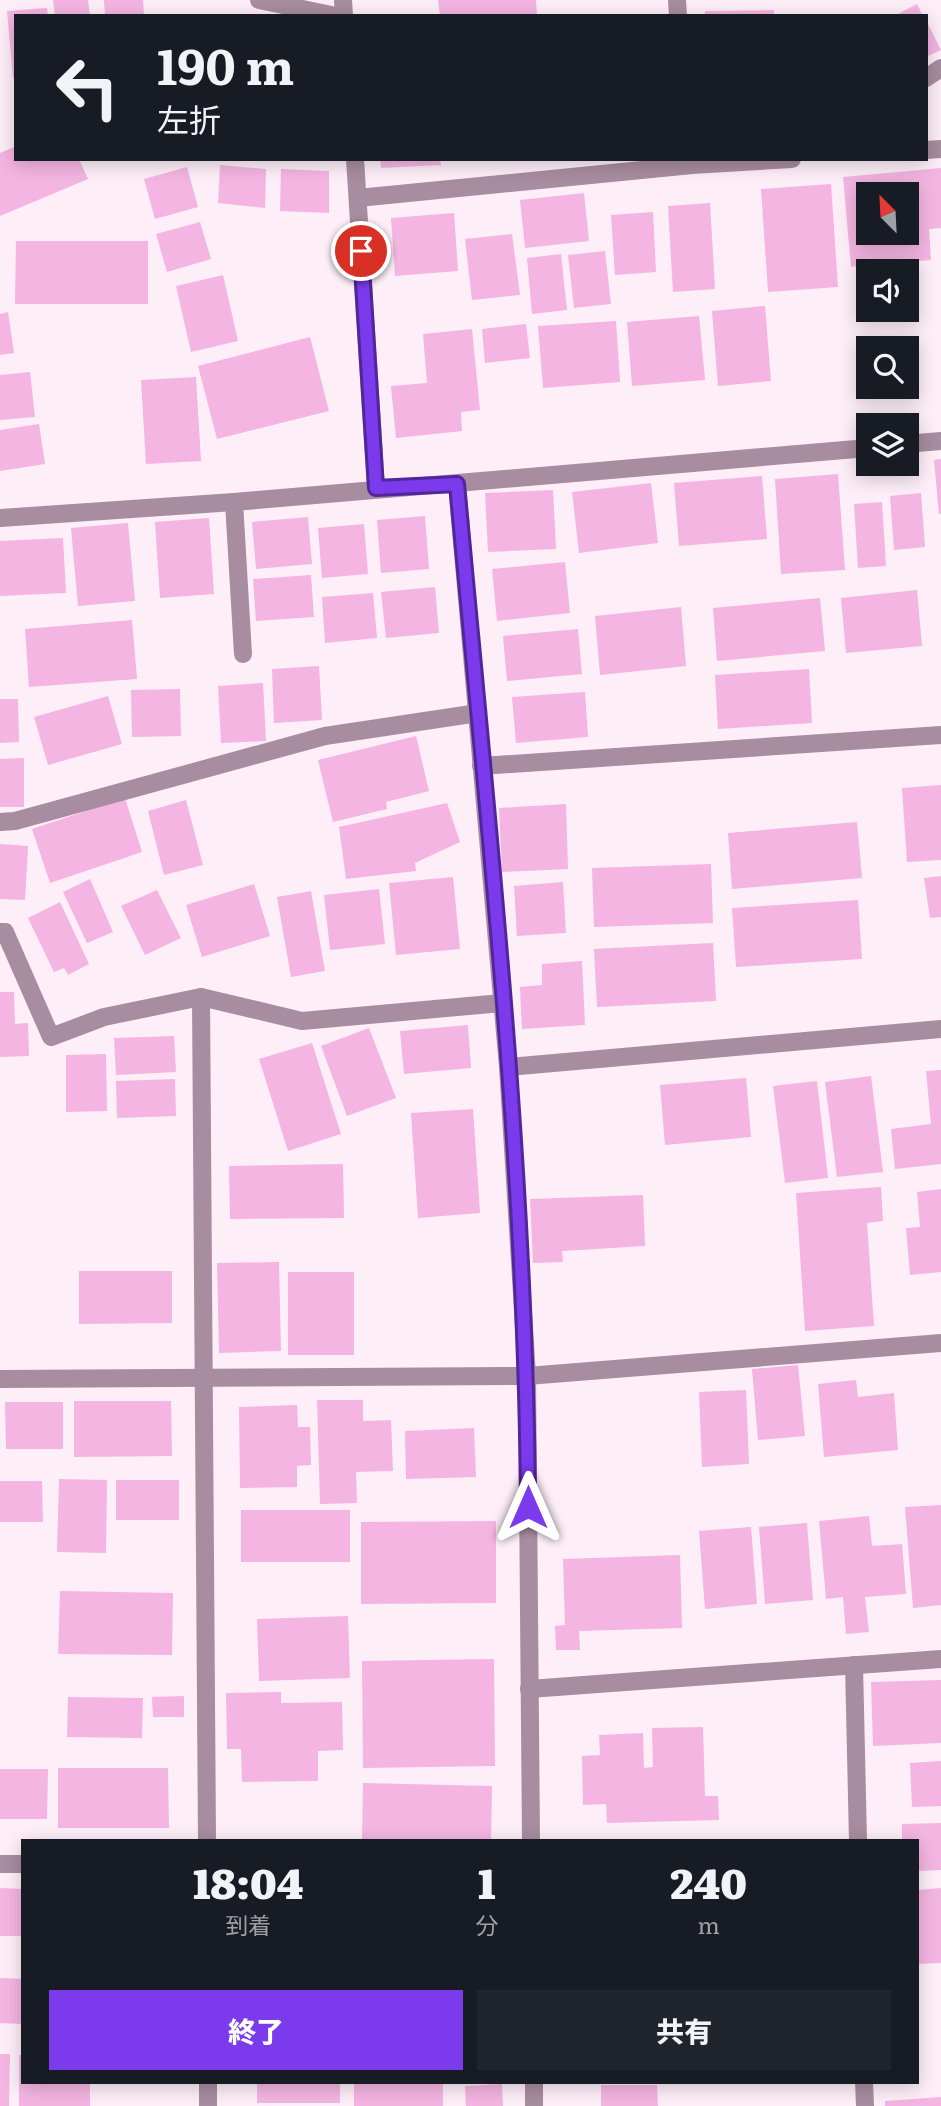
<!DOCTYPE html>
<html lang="ja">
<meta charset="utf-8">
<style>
:root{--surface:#171b24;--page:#20242c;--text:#f1f3f6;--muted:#9ea1a6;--accent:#7c3aed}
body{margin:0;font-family:Literata,"Noto Sans JP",serif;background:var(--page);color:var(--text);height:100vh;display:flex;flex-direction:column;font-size:26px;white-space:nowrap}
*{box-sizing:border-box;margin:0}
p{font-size:23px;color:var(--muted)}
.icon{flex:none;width:38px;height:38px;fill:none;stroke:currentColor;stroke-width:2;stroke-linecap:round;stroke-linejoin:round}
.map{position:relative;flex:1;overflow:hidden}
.sheet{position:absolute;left:21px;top:1839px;width:898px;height:245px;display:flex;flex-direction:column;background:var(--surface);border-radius:0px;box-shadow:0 4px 18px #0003}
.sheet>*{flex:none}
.banner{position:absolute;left:14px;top:14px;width:914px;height:147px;border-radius:0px;box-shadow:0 4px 18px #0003;background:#171b24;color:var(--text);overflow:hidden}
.needle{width:46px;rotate:336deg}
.fabs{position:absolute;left:856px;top:182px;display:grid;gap:14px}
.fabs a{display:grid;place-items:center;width:63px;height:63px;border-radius:0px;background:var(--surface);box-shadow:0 4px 18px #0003;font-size:35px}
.pin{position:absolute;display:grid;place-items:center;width:60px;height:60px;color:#fff;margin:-30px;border:4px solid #fff;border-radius:50%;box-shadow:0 2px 7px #0007}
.me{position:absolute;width:77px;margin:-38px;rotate:0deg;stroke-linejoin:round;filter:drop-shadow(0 0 5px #0008)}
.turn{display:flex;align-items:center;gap:24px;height:147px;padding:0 28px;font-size:32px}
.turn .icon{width:91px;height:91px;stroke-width:2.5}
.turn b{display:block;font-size:49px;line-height:60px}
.eta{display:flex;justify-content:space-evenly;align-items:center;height:119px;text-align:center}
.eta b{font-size:42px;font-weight:800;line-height:49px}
.primary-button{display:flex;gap:14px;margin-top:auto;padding:14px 28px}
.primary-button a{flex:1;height:80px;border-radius:0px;background:var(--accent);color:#fff;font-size:28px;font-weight:800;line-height:80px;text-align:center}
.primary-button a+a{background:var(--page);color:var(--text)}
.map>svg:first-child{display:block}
.building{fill:#f4b5e2;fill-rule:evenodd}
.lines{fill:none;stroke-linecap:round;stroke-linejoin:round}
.lane{stroke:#a88c9f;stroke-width:18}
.street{stroke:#a88c9f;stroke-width:18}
.route-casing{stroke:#51269a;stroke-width:18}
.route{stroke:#7c3aed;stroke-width:12}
</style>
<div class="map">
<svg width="941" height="2106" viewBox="0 0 941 2106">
<rect width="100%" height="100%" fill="#fdeef8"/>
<g class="building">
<path d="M53,0H88L90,16H55Z"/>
<path d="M104,0H143L144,16H105Z"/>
<path d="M438,0H536L537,16H440Z"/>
<path d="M917,4L923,16H894Z"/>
<path d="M47,8L48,16H16V77L13,78L7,11Z"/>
<path d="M774,10V16H705V11Z"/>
<path d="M926,20L941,50L926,57Z"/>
<path d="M16,146V159H79L88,179L0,216V153Z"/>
<path d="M380,159H440L441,165L381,168Z"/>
<path d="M220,165L266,169L265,208L218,203Z"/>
<path d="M187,167L198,207L155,219L144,179Z"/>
<path d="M941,168V228L929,229L931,260L851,267L843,177ZM868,194H906V233H868Z"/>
<path d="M281,169L329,171V213L280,211Z"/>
<path d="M831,184L838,287L768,292L761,189Z"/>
<path d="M584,193L589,241L525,248L520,200Z"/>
<path d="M710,203L715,289L673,292L668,206Z"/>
<path d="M653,212L656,272L615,275L611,215Z"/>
<path d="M454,213L458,271L395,276L391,218Z"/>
<path d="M200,222L211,259L167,272L156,234Z"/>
<path d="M512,234L520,295L472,300L465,239Z"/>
<path d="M16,241H148V304H15Z"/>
<path d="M605,251L611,304L574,308L568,255Z"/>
<path d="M561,254L567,310L532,314L527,258Z"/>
<path d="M223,275L238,341L191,352L176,286Z"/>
<path d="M765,306L771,381L718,386L712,311Z"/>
<path d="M8,312L14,353L0,355V314Z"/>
<path d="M699,316L705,380L632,386L627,322Z"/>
<path d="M616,321L620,382L543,388L538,326Z"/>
<path d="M526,324L530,358L485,363L482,329Z"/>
<path d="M472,329L480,410L461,412L462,431L396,438L391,386L427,383L423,334Z"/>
<path d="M310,337L329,411L217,439L198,366Z"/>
<path d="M30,372L35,417L0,420V375Z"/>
<path d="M196,377L201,461L146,464L141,380Z"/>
<path d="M39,424L45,464L0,471V430Z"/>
<path d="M941,459V514H939L934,460Z"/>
<path d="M838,474L845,570L781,574L775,479Z"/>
<path d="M762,476L767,539L679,546L674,483Z"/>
<path d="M651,483L658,543L579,553L572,492Z"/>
<path d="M553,490L556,549L488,552L485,493Z"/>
<path d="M921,493L925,547L894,550L890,496Z"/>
<path d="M882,502L886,566L858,568L854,504Z"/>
<path d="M425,516L429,569L381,573L377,520Z"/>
<path d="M308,517L312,564L256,569L252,522Z"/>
<path d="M209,518L214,594L160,598L155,522Z"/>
<path d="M128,523L135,601L78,606L71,528Z"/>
<path d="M364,524L368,574L322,578L318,528Z"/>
<path d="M63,538L66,593L0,596V541Z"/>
<path d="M565,562L570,613L497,621L492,569Z"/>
<path d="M311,575L314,617L256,621L253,579Z"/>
<path d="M435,587L439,633L386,638L381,592Z"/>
<path d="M917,590L922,646L846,653L841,598Z"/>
<path d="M373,593L377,638L325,643L322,597Z"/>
<path d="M820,598L825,651L717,661L713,608Z"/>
<path d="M681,607L686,666L600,675L595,616Z"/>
<path d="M132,620L137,679L29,687L25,629Z"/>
<path d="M578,629L582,674L507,681L503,636Z"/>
<path d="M319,666L322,720L274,723L272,669Z"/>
<path d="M809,669L812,723L718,729L715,675Z"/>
<path d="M263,683L266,741L221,743L218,686Z"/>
<path d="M180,689L181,736L132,737L131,690Z"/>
<path d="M585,692L588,737L516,743L512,697Z"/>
<path d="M108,696L122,744L48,765L34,717Z"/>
<path d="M0,699H18L19,742L0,743Z"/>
<path d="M416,736L429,791L386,802L387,809L333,822L318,760Z"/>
<path d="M24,758V807H0V759Z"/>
<path d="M941,785V860L907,862L902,788Z"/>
<path d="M125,798L142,852L50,883L32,829Z"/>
<path d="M186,800L203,865L164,875L148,811Z"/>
<path d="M447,803L460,842L415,863L416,871L346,879L339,827Z"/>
<path d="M566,804L568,869L502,872L499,808Z"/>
<path d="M857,822L862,878L732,889L728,833Z"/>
<path d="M0,844L28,846L25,900L0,899Z"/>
<path d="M711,864L713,923L594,927L592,868Z"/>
<path d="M941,876V917L930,918L924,878Z"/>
<path d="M453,877L460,949L396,955L389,883Z"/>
<path d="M90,879L113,932L87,943L63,892Z"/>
<path d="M563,882L566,933L517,936L514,886Z"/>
<path d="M254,884L270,936L202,957L186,905Z"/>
<path d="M379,889L385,944L330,950L324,895Z"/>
<path d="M157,890L181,938L145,955L121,906Z"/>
<path d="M311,891L325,971L291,977L277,897Z"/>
<path d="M858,900L862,959L736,967L732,908Z"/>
<path d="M60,902L89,964L68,975L64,968L54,972L28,918Z"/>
<path d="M713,943L716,1001L597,1007L594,949Z"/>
<path d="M582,961L585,1025L522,1029L520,987L542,985V964Z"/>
<path d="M0,992H14L15,1024L28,1023L29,1056L0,1057Z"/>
<path d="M468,1025L471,1068L404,1074L400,1031Z"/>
<path d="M369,1028L396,1098L347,1116L321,1046Z"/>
<path d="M174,1036L176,1072L116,1075L114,1038Z"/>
<path d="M312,1043L341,1134L288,1151L259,1059Z"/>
<path d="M106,1054L107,1111L66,1112V1055Z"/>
<path d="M941,1070V1164L895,1169L891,1129L931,1124L926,1071Z"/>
<path d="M871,1076L883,1172L837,1177L825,1082Z"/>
<path d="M746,1078L751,1137L665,1145L660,1085Z"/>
<path d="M175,1079L176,1116L117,1118L116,1081Z"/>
<path d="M817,1081L828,1178L785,1183L773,1086Z"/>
<path d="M473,1109L480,1213L418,1218L411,1113Z"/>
<path d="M343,1164L344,1218L230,1219L229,1166Z"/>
<path d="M881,1187L883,1221L867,1223L874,1326L805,1331L796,1193Z"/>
<path d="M941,1189V1272L910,1275L906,1228L920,1227L917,1192Z"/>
<path d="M643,1195L645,1246L562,1251L563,1262L533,1263L530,1199Z"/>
<path d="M279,1262L281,1351L219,1353L217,1263Z"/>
<path d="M79,1271H172V1323L79,1324Z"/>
<rect x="288" y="1272" width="66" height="83"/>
<path d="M798,1365L805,1436L758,1440L752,1369Z"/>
<path d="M856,1380L858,1397L894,1393L898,1450L824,1457L818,1384Z"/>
<path d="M746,1390L749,1464L702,1467L699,1392Z"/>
<path d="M317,1400H363V1421L391,1420L393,1471L356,1472L357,1503L320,1504Z"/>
<path d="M74,1401H171L172,1456L74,1457Z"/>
<path d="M5,1402H63V1449H6Z"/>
<path d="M297,1405L298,1427H310L311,1465L297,1466V1487L240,1488L239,1407Z"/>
<path d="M474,1428L476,1477L406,1479L405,1431Z"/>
<path d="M59,1479L107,1480L106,1553L57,1552Z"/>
<rect x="116" y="1480" width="63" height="40"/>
<path d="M0,1481H42L43,1522H0Z"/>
<path d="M941,1505V1605L913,1608L905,1507Z"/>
<rect x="241" y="1510" width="109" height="52"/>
<path d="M869,1516L872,1546L902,1544L906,1594L865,1597L869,1632L846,1634L843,1597L826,1599L819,1521Z"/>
<path d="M496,1521V1603L361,1604V1522Z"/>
<path d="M807,1523L813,1600L765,1604L759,1527Z"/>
<path d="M751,1527L757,1604L705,1609L699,1531Z"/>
<path d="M680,1555L682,1628L579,1631L580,1650H556L555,1626L565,1625L563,1559Z"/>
<path d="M60,1591L173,1593L172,1655L58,1654Z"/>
<path d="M348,1616L350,1678L259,1681L257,1619Z"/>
<path d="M494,1659L495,1766L363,1768L362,1661Z"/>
<path d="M941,1680V1743L873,1746L871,1682Z"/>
<path d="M281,1692V1703L342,1702L343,1750L318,1751V1781L242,1782L241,1749H227L226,1693Z"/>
<path d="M184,1696V1717H153L152,1697Z"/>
<path d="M68,1697L143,1698L142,1738L67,1737Z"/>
<path d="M703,1727L705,1796H718L719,1820L607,1823L606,1804L583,1805L582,1756L600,1755L599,1735L643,1733L644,1768L653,1767L652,1728Z"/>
<path d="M941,1761V1806L912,1807L910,1763Z"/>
<path d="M58,1768H168L169,1828H58Z"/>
<path d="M0,1769H48L47,1819H0Z"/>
<path d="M363,1783L492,1786L491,1841H362Z"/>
<path d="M941,1823V1870L917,1871V1841H902V1824Z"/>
<path d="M0,1888L23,1889V1936H0Z"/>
<path d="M941,1888V1963L917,1964V1890Z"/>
<path d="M0,1978L23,1979V2024L0,2023Z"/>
<path d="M0,2054H10L9,2106H0Z"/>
<path d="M19,2055H23V2082H90V2106H19Z"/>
<rect x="257" y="2082" width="83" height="21"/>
<rect x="354" y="2082" width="89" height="24"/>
<path d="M502,2084L503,2106H466L465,2086Z"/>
<path d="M601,2085H657L658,2106H601Z"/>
<path d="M941,2097V2106H885V2101Z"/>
</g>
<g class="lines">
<g class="lane">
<path d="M259,0L336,16"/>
<path d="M343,0L344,16"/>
<path d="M677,0L678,16"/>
<path d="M926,78L941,68"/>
<path d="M926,150L941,149"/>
<path d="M355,159L376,488"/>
<path d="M358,198L692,165L792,159"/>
<path d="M234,502L243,654"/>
<path d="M481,766L941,735"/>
<path d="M0,822L15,821L325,736L478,713"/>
<path d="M0,932H5L51,1037L104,1017L201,997L302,1021L502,1003"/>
<path d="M201,997L207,1841"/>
<path d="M508,1067L941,1029"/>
<path d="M0,1379L527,1376"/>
<path d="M854,1665L858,1841"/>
<path d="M529,1689L941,1659"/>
<path d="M0,1864H23"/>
<path d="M208,2082V2106"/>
<path d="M864,2082L865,2106"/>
</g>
<g class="street">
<path d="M906,444L941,441"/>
<path d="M457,484L508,1067L527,1376L531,1841"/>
<path d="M0,518L234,502L868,448"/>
<path d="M527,1376L941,1343"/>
<path d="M534,2082V2106"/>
</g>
</g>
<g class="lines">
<g class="route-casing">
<path id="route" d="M361,251L376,488L457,484C488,824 526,1165 528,1507"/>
</g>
<use href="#route" class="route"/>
</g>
</svg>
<div class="fabs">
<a><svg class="needle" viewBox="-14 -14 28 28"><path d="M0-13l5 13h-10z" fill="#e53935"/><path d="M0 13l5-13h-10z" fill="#9ea1a6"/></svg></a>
<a><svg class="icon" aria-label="sound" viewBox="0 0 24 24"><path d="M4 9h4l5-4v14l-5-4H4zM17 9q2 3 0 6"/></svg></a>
<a><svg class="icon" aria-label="search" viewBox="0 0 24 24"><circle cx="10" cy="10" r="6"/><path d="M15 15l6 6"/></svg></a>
<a><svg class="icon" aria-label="layers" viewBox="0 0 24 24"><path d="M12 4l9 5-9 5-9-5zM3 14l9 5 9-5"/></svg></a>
</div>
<div class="pin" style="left:361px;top:251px;background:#d93025"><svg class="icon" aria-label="arrive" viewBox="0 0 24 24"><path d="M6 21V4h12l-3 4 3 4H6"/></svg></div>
<svg class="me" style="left:528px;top:1507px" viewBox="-20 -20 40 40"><path d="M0-17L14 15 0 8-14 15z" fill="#7c3aed" stroke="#fff" stroke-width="4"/></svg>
<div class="banner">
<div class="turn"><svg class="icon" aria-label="left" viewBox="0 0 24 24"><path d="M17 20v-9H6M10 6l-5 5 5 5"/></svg><div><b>190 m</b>左折</div></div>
</div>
<section class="sheet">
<div class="eta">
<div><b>18:04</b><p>到着</p></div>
<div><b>1</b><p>分</p></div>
<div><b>240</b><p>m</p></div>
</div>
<div class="primary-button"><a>終了</a><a>共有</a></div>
</section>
</div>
